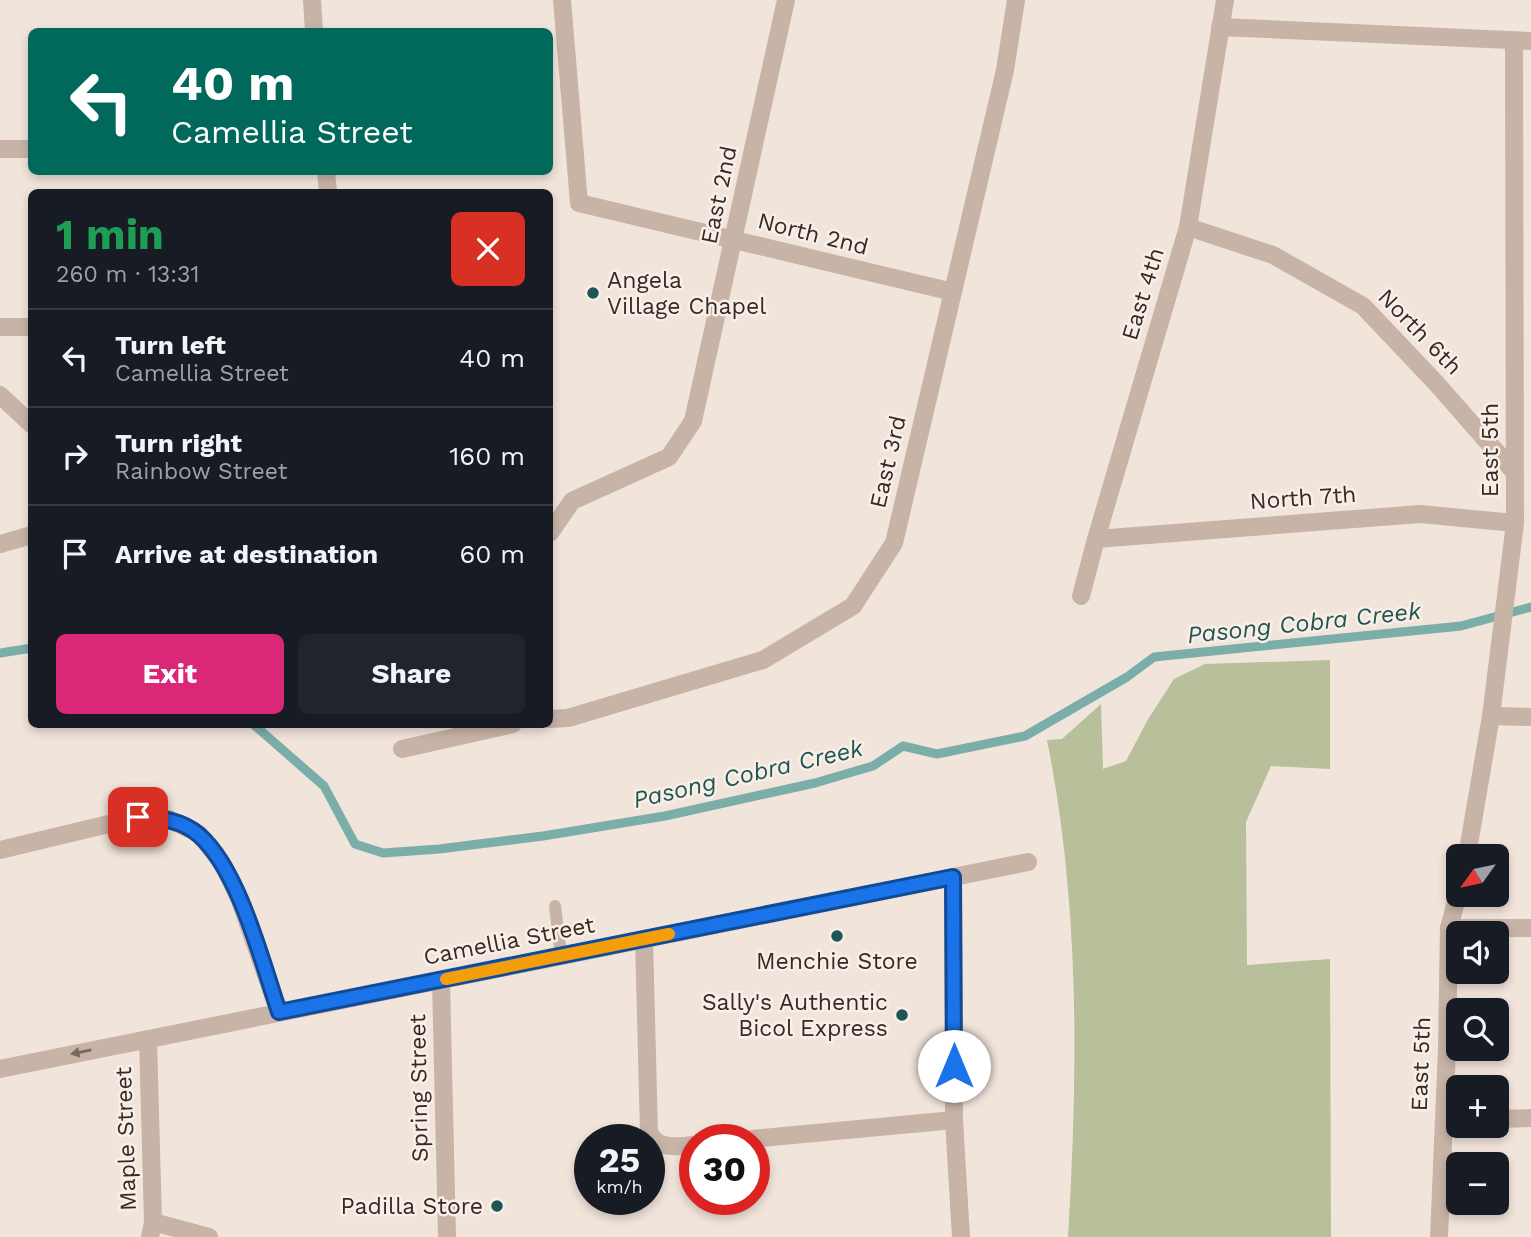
<!DOCTYPE html>
<meta charset="utf-8">
<style>
:root{--surface:#171b24;--page:#20242c;--text:#f1f3f6;--muted:#9ea1a6;--line:#363941;--accent:#db2777}
body{margin:0;font-family:"Work Sans",sans-serif;background:var(--page);color:var(--text);height:100vh;display:flex;flex-direction:column;font-size:26px;white-space:nowrap}
*{box-sizing:border-box;margin:0}
p{font-size:23px;color:var(--muted)}
.icon{flex:none;width:38px;height:38px;fill:none;stroke:currentColor;stroke-width:2;stroke-linecap:round;stroke-linejoin:round}
.map{position:relative;flex:1;overflow:hidden}
.side{position:absolute;left:28px;top:189px;width:525px;height:539px;display:flex;flex-direction:column;background:var(--surface);border-radius:10px;box-shadow:0 4px 10px #0003}
.side>*{flex:none}
.top-card{position:absolute;left:28px;top:28px;width:525px;height:147px;border-radius:10px;box-shadow:0 4px 10px #0003;background:#00695c;color:#fff;overflow:hidden}
.needle{width:46px;rotate:237deg}
.tools{position:absolute;left:1446px;top:844px;display:grid;gap:14px}
.tools a{display:grid;place-items:center;width:63px;height:63px;border-radius:10px;background:var(--surface);box-shadow:0 4px 10px #0003;font-size:35px}
.speed{position:absolute;left:574px;top:1124px;display:flex;gap:14px;font-size:35px;font-weight:700;text-align:center}
.speed>*{display:grid;place-content:center;width:91px;height:91px;border-radius:50%;background:var(--surface);box-shadow:0 4px 10px #0003;line-height:1}
.speed small{font-size:18px;font-weight:400}
.speed .limit{border:10px solid #d22;background:#fff;color:#111}
.pin{position:absolute;display:grid;place-items:center;width:60px;height:60px;color:#fff;margin:-30px;border-radius:14px;box-shadow:0 4px 10px #0006}
.me{position:absolute;width:77px;margin:-38px;rotate:0deg;stroke-linejoin:round;filter:drop-shadow(0 0 5px #0008)}
.turn{display:flex;align-items:center;gap:24px;height:147px;padding:0 28px;font-size:32px}
.turn .icon{width:91px;height:91px;stroke-width:2.5}
.turn b{display:block;font-size:49px;line-height:60px}
.round{display:grid;place-items:center;flex:none;width:74px;height:74px;border-radius:10px;background:var(--page)}
.overview{display:flex;align-items:center;justify-content:space-between;height:119px;padding:0 28px}
h1{font-size:42px;font-weight:700;line-height:52px;color:#1e9e55}
.action{display:flex;gap:14px;margin-top:auto;padding:14px 28px}
.action a{flex:1;height:80px;border-radius:10px;background:var(--accent);color:#fff;font-size:28px;font-weight:700;line-height:80px;text-align:center}
.action a+a{background:var(--page);color:var(--text)}
ul{padding:0;list-style:none}
li{display:flex;align-items:center;gap:21px;height:98px;padding:0 28px;border-top:2px solid var(--line)}
li div{flex:1}
li b{display:block;font-size:26px}
li em{font-style:normal}
.map>svg:first-child{display:block}
.green{fill:#b7bf9b}
.lines{fill:none;stroke-linecap:round;stroke-linejoin:round}
.stream{stroke:#7bada9;stroke-width:9}
.lane{stroke:#c8b3a7;stroke-width:12}
.street{stroke:#c8b3a7;stroke-width:18}
.oneway{fill:#776861}
.route-casing{stroke:#114b97;stroke-width:18}
.route{stroke:#1a73e8;stroke-width:12}
.slow{stroke:#f59e0b;stroke-width:12}
.poi-dot{fill:#1f5553;stroke:#f9efe7;stroke-width:2.5}
.labels{text-anchor:middle;dominant-baseline:central;stroke-width:5;stroke-linejoin:round;paint-order:stroke}
.street-label{font-size:23px;fill:#352a28;stroke:#f9efe7}
.poi-label{font-size:23px;fill:#352a28;stroke:#f9efe7;text-anchor:end}
.water-label{font-size:24px;font-style:italic;fill:#1f5553;stroke:#f9efe7}
</style>
<div class="map">
<svg width="1531" height="1237" viewBox="0 0 1531 1237">
<rect width="100%" height="100%" fill="#f1e4db"/>
<path class="green" d="M1330,660V769L1271,766L1246,822L1247,965L1330,959L1331,1237H1068C1078,1072 1080,903 1047,740L1062,739L1101,704L1103,769L1126,761L1147,721L1174,679L1205,664Z"/>
<g class="lines">
<g class="stream">
<path d="M0,653L32,648"/>
<path d="M253,724L324,786L355,844L383,853L439,849L543,836L665,816L815,783L873,766L903,746L937,754L1025,736L1127,677L1154,657L1461,626L1531,607"/>
</g>
<path class="lane" d="M555,906L561,956"/>
<g class="street">
<path d="M312,0L314,32"/>
<path d="M562,0L579,203L953,292"/>
<path d="M1220,27L1531,41"/>
<path d="M0,149H32"/>
<path d="M326,172L328,192"/>
<path d="M1188,227L1273,255L1363,306L1436,383L1515,473"/>
<path d="M0,327H32"/>
<path d="M0,395L32,425"/>
<path d="M550,533L572,501L669,457L693,421L786,0"/>
<path d="M1096,539L1420,514L1515,523"/>
<path d="M0,544L32,535"/>
<path d="M1081,596L1096,539L1188,227L1225,0"/>
<path d="M1491,716L1531,717"/>
<path d="M550,719L568,718L763,660L853,606L894,543L1005,70L1016,0"/>
<path d="M402,749L513,724"/>
<path d="M0,850L138,817L169,819L199,834L222,863L239,898L279,1012"/>
<path d="M1467,856L1491,716L1515,523L1514,42"/>
<path d="M953,877L954,1120L961,1237"/>
<path d="M1449,928H1531"/>
<path d="M644,939L649,1132C658,1151 676,1146 695,1145"/>
<path d="M441,980L447,1237"/>
<path d="M148,1039L153,1222L150,1237"/>
<path d="M0,1069L1028,862"/>
<path d="M1496,1119L1531,1118"/>
<path d="M752,1139L954,1120"/>
<path d="M153,1222L209,1237"/>
<path d="M1439,1237L1447,1049L1449,928L1458,894"/>
</g>
</g>
<defs><path id="oneway-solid" d="M-6-.8H1V-3.2L6.5 0L1 3.2V.8H-6Z" transform="scale(1.75)"/></defs>
<use class="oneway" href="#oneway-solid" transform="translate(81 1052) rotate(168)"/>
<g class="lines">
<g class="route-casing">
<path id="route" d="M138,817C160,818 182,820 199,835C239,870 262,962 279,1012L953,877L954,1066"/>
</g>
<use href="#route" class="route"/>
<path class="slow" d="M446,979L669,934"/>
</g>
<g class="poi-dot">
<circle cx="593" cy="293" r="7"/>
<circle cx="837" cy="936" r="7"/>
<circle cx="902" cy="1015" r="7"/>
<circle cx="497" cy="1206" r="7"/>
</g>
<g class="labels">
<g class="street-label">
<text transform="translate(719 195) rotate(-78)">East 2nd</text>
<text transform="translate(813 234) rotate(14)">North 2nd</text>
<text transform="translate(1143 294) rotate(-73)">East 4th</text>
<text transform="translate(1420 332) rotate(46)">North 6th</text>
<text transform="translate(1490 450) rotate(-90)">East 5th</text>
<text transform="translate(888 462) rotate(-77)">East 3rd</text>
<text transform="translate(1303 498) rotate(-4)">North 7th</text>
<text transform="translate(509 941) rotate(-11)">Camellia Street</text>
<text transform="translate(1421 1064) rotate(-88)">East 5th</text>
<text transform="translate(419 1088) rotate(-91)">Spring Street</text>
<text transform="translate(126 1139) rotate(-92)">Maple Street</text>
</g>
<g class="poi-label">
<text x="607" y="280" text-anchor="start">Angela<tspan x="607" dy="26">Village Chapel</tspan></text>
<text x="837" y="961" text-anchor="middle">Menchie Store</text>
<text x="888" y="1002">Sally's Authentic<tspan x="888" dy="26">Bicol Express</tspan></text>
<text x="483" y="1206">Padilla Store</text>
</g>
<g class="water-label">
<text transform="translate(1304 623) rotate(-6)">Pasong Cobra Creek</text>
<text transform="translate(748 774) rotate(-13)">Pasong Cobra Creek</text>
</g>
</g>
</svg>
<div class="tools">
<a><svg class="needle" viewBox="-14 -14 28 28"><path d="M0-13l5 13h-10z" fill="#e53935"/><path d="M0 13l5-13h-10z" fill="#9ea1a6"/></svg></a>
<a><svg class="icon" aria-label="sound" viewBox="0 0 24 24"><path d="M4 9h4l5-4v14l-5-4H4zM17 9q2 3 0 6"/></svg></a>
<a><svg class="icon" aria-label="search" viewBox="0 0 24 24"><circle cx="10" cy="10" r="6"/><path d="M15 15l6 6"/></svg></a>
<a>+</a>
<a>−</a>
</div>
<div class="speed"><div>25<small>km/h</small></div><div class="limit">30</div></div>
<div class="pin" style="left:138px;top:817px;background:#d93025"><svg class="icon" aria-label="arrive" viewBox="0 0 24 24"><path d="M6 21V4h12l-3 4 3 4H6"/></svg></div>
<svg class="me" style="left:954px;top:1066px" viewBox="-20 -20 40 40"><circle r="19" fill="#fff"/><path d="M0-13L10 11 0 6-10 11z" fill="#1a73e8"/></svg>
<div class="top-card">
<div class="turn"><svg class="icon" aria-label="left" viewBox="0 0 24 24"><path d="M17 20v-9H6M10 6l-5 5 5 5"/></svg><div><b>40 m</b>Camellia Street</div></div>
</div>
<section class="side">
<div class="overview"><div><h1>1 min</h1><p>260 m · 13:31</p></div><a class="round" style="background:#d93025;color:#fff"><svg class="icon" aria-label="close" viewBox="0 0 24 24"><path d="M6 6l12 12M18 6L6 18"/></svg></a></div>
<ul>
<li><svg class="icon" aria-label="left" viewBox="0 0 24 24"><path d="M17 20v-9H6M10 6l-5 5 5 5"/></svg><div><b>Turn left</b><p>Camellia Street</p></div><em>40 m</em></li>
<li><svg class="icon" aria-label="right" viewBox="0 0 24 24"><path d="M7 20v-9h11M14 6l5 5-5 5"/></svg><div><b>Turn right</b><p>Rainbow Street</p></div><em>160 m</em></li>
<li><svg class="icon" aria-label="arrive" viewBox="0 0 24 24"><path d="M6 21V4h12l-3 4 3 4H6"/></svg><div><b>Arrive at destination</b></div><em>60 m</em></li>
</ul>
<div class="action"><a>Exit</a><a>Share</a></div>
</section>
</div>
